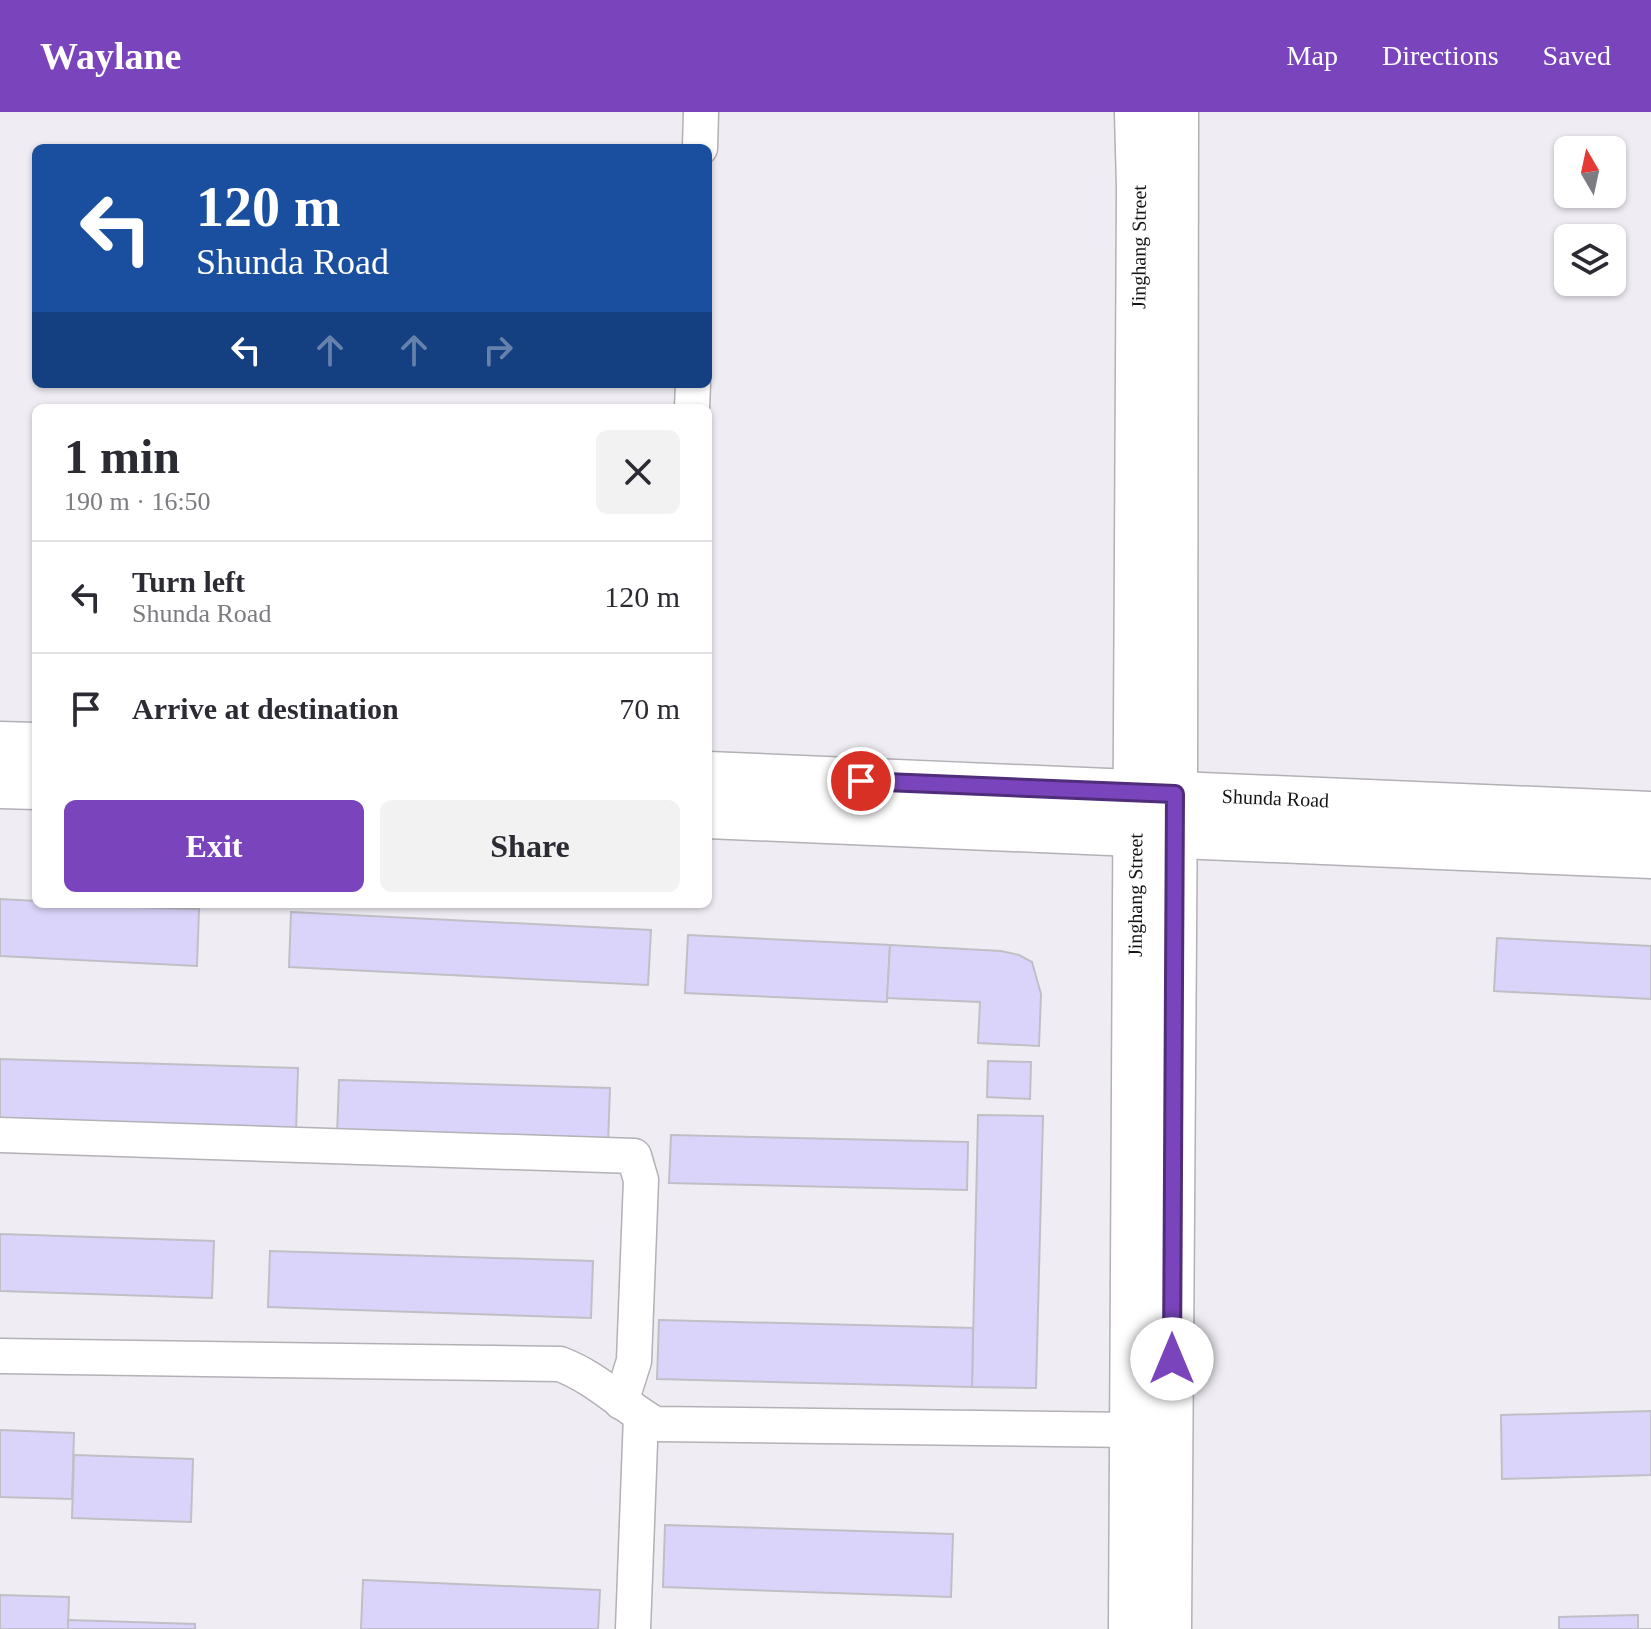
<!DOCTYPE html>
<meta charset="utf-8">
<style>
:root{--surface:#fff;--page:#f2f2f3;--text:#2b2b33;--muted:#7c7c81;--line:#e1e1e2;--accent:#7a45bc}
body{margin:0;font-family:Georgia,serif;background:var(--page);color:var(--text);height:100vh;display:flex;flex-direction:column;font-size:30px;white-space:nowrap}
*{box-sizing:border-box;margin:0}
p{font-size:26px;color:var(--muted)}
.icon{flex:none;width:44px;height:44px;fill:none;stroke:currentColor;stroke-width:2;stroke-linecap:round;stroke-linejoin:round}
.map{position:relative;flex:1;overflow:hidden}
.side{position:absolute;left:32px;top:292px;width:680px;height:504px;display:flex;flex-direction:column;background:var(--surface);border-radius:12px;box-shadow:0 2px 6px #0004}
.side>*{flex:none}
.top-card{position:absolute;left:32px;top:32px;width:680px;height:244px;border-radius:12px;box-shadow:0 2px 6px #0004;background:#1a4fa0;color:#fff;overflow:hidden}
.needle{width:52px;rotate:351deg}
.controls{position:absolute;left:1554px;top:24px;display:grid;gap:16px}
.controls a{display:grid;place-items:center;width:72px;height:72px;border-radius:12px;background:var(--surface);box-shadow:0 2px 6px #0004;font-size:40px}
.pin{position:absolute;display:grid;place-items:center;width:68px;height:68px;color:#fff;margin:-34px;border:4px solid #fff;border-radius:50%;box-shadow:0 2px 8px #0007}
.me{position:absolute;width:88px;margin:-44px;rotate:0deg;stroke-linejoin:round;filter:drop-shadow(0 0 6px #0008)}
.turn{display:flex;align-items:center;gap:28px;height:168px;padding:0 32px;font-size:36px}
.turn .icon{width:104px;height:104px;stroke-width:2.5}
.turn b{display:block;font-size:56px;line-height:68px}
.lanes{display:flex;align-items:center;height:76px;padding:0 32px;background:#0003;justify-content:center;gap:40px;direction:ltr}
.lanes .off{opacity:.35}
.round{display:grid;place-items:center;flex:none;width:84px;height:84px;border-radius:12px;background:var(--page)}
.overview{display:flex;align-items:center;justify-content:space-between;height:136px;padding:0 32px}
h1{font-size:48px;font-weight:800;line-height:60px}
.primary-button{display:flex;gap:16px;margin-top:auto;padding:16px 32px}
.primary-button a{flex:1;height:92px;border-radius:12px;background:var(--accent);color:#fff;font-size:32px;font-weight:800;line-height:92px;text-align:center}
.primary-button a+a{background:var(--page);color:var(--text)}
ul{padding:0;list-style:none}
li{display:flex;align-items:center;gap:24px;height:112px;padding:0 32px;border-top:2px solid var(--line)}
li div{flex:1}
li b{display:block;font-size:30px}
li em{font-style:normal}
header{display:flex;align-items:center;gap:48px;box-sizing:border-box;height:112px;padding:0 40px;background:var(--accent);color:#fff}
header strong{font-size:38px}
nav{display:flex;gap:44px;margin-inline-start:auto;font-size:28px}
.map>svg:first-child{display:block}
.building{fill:#dbd4fa;stroke:#c0bfc6;stroke-width:2}
.lines{fill:none;stroke-linecap:round;stroke-linejoin:round}
.minor-casing{stroke:#b3b0b6;stroke-width:37}
.major-casing{stroke:#b3b0b6;stroke-width:47}
.minor{stroke:#fff;stroke-width:34}
.major{stroke:#fff;stroke-width:44}
.route-casing{stroke:#4f2d7a;stroke-width:20}
.route{stroke:#7a45bc;stroke-width:14}
.labels{text-anchor:middle;dominant-baseline:central;stroke-width:6;stroke-linejoin:round;paint-order:stroke}
.street-label{font-size:20px;fill:#151416;stroke:#fff}
</style>
<header>
<strong>Waylane</strong>
<nav><a>Map</a><a>Directions</a><a>Saved</a></nav>
</header>
<div class="map">
<svg width="1651" height="1517" viewBox="0 0 1651 1517">
<rect width="100%" height="100%" fill="#efecf3"/>
<g class="building">
<path d="M0,787L36,789V792L199,797L197,854L0,844Z"/>
<path d="M291,800L651,818L648,873L289,855Z"/>
<path d="M688,823L890,833L887,890L685,881Z"/>
<path d="M1497,826L1651,834V887L1494,879Z"/>
<path d="M890,833L1001,839L1019,843L1032,850L1041,882L1039,934L978,931L980,890L887,886Z"/>
<path d="M0,947L298,956L296,1019L0,1010Z"/>
<path d="M988,949L1031,950L1030,987L987,985Z"/>
<path d="M339,968L610,976L608,1032L337,1024Z"/>
<path d="M978,1003L1043,1004L1036,1276L972,1275Z"/>
<path d="M671,1023L968,1030L967,1078L669,1071Z"/>
<path d="M0,1122L214,1129L212,1186L0,1179Z"/>
<path d="M270,1139L593,1149L591,1206L268,1195Z"/>
<path d="M659,1208L973,1216L972,1275L657,1267Z"/>
<path d="M1651,1299V1363L1502,1367L1501,1303Z"/>
<path d="M0,1318L74,1321L72,1387L0,1385Z"/>
<path d="M74,1343L193,1347L191,1410L72,1406Z"/>
<path d="M665,1413L953,1422L951,1485L663,1475Z"/>
<path d="M363,1468L600,1478L598,1517H361Z"/>
<path d="M0,1483L69,1485L68,1517H0Z"/>
<path d="M1638,1503V1517H1651H1559V1505Z"/>
<path d="M68,1508L195,1512V1517H68Z"/>
</g>
<g class="lines">
<g class="minor-casing">
<g id="minor">
<path d="M700,36L701,0"/>
<path d="M692,296L693,272"/>
<path d="M0,1023L634,1044L641,1068L634,1249L621,1290"/>
<path d="M0,1244L560,1252C597,1266 622,1293 655,1312L1133,1318"/>
<path d="M633,1517L641,1304"/>
</g>
</g>
<g class="major-casing">
<g id="major">
<path d="M0,632L36,633"/>
<path id="s1" d="M708,662L1651,702"/>
<path d="M0,674L36,675"/>
<path d="M708,704L1651,744"/>
<path id="s2" d="M1131,1517L1139,76L1137,0"/>
<path d="M1169,1517L1175,682L1176,0"/>
</g>
</g>
<use href="#minor" class="minor"/>
<use href="#major" class="major"/>
</g>
<g class="lines">
<g class="route-casing">
<path id="route" d="M861,669L1175,682L1172,1247"/>
</g>
<use href="#route" class="route"/>
</g>
<g class="labels">
<g class="street-label">
<text stroke="none"><textPath href="#s2" startOffset="1382">Jinghang Street</textPath></text>
<text stroke="none"><textPath href="#s1" startOffset="568">Shunda Road</textPath></text>
<text stroke="none"><textPath href="#s2" startOffset="734">Jinghang Street</textPath></text>
</g>
</g>
</svg>
<div class="controls">
<a><svg class="needle" viewBox="-14 -14 28 28"><path d="M0-13l5 13h-10z" fill="#e53935"/><path d="M0 13l5-13h-10z" fill="#7c7c81"/></svg></a>
<a><svg class="icon" aria-label="layers" viewBox="0 0 24 24"><path d="M12 4l9 5-9 5-9-5zM3 14l9 5 9-5"/></svg></a>
</div>
<div class="pin" style="left:861px;top:669px;background:#d93025"><svg class="icon" aria-label="arrive" viewBox="0 0 24 24"><path d="M6 21V4h12l-3 4 3 4H6"/></svg></div>
<svg class="me" style="left:1172px;top:1247px" viewBox="-20 -20 40 40"><circle r="19" fill="#fff"/><path d="M0-13L10 11 0 6-10 11z" fill="#7a45bc"/></svg>
<div class="top-card">
<div class="turn"><svg class="icon" aria-label="left" viewBox="0 0 24 24"><path d="M17 20v-9H6M10 6l-5 5 5 5"/></svg><div><b>120 m</b>Shunda Road</div></div>
<div class="lanes"><svg class="icon" aria-label="left" viewBox="0 0 24 24"><path d="M17 20v-9H6M10 6l-5 5 5 5"/></svg><svg class="icon off" aria-label="ahead" viewBox="0 0 24 24"><path d="M12 20V5M6 11l6-6 6 6"/></svg><svg class="icon off" aria-label="ahead" viewBox="0 0 24 24"><path d="M12 20V5M6 11l6-6 6 6"/></svg><svg class="icon off" aria-label="right" viewBox="0 0 24 24"><path d="M7 20v-9h11M14 6l5 5-5 5"/></svg></div>
</div>
<section class="side">
<div class="overview"><div><h1>1 min</h1><p>190 m · 16:50</p></div><a class="round"><svg class="icon" aria-label="close" viewBox="0 0 24 24"><path d="M6 6l12 12M18 6L6 18"/></svg></a></div>
<ul>
<li><svg class="icon" aria-label="left" viewBox="0 0 24 24"><path d="M17 20v-9H6M10 6l-5 5 5 5"/></svg><div><b>Turn left</b><p>Shunda Road</p></div><em>120 m</em></li>
<li><svg class="icon" aria-label="arrive" viewBox="0 0 24 24"><path d="M6 21V4h12l-3 4 3 4H6"/></svg><div><b>Arrive at destination</b></div><em>70 m</em></li>
</ul>
<div class="primary-button"><a>Exit</a><a>Share</a></div>
</section>
</div>
